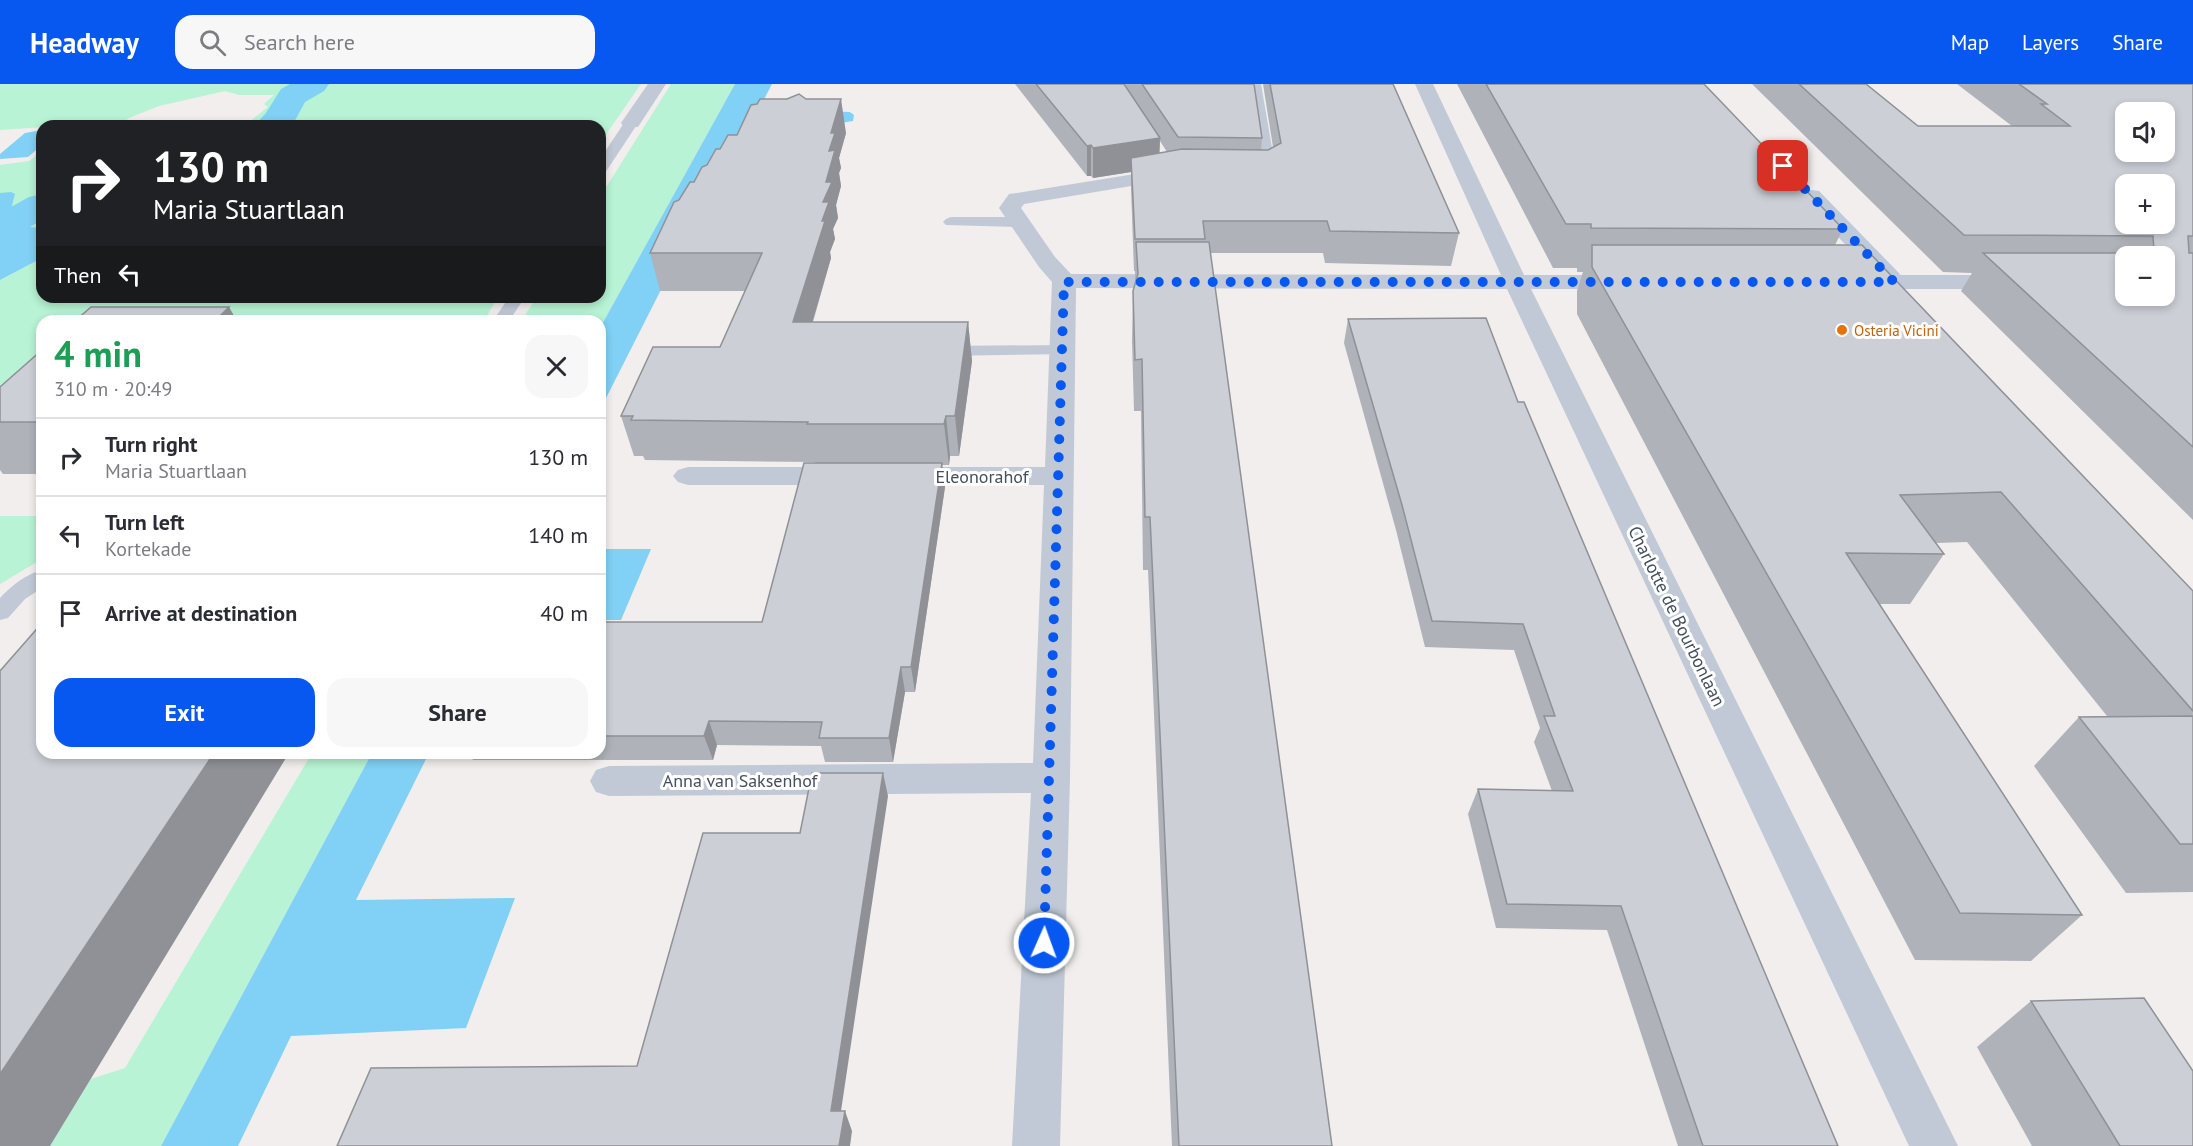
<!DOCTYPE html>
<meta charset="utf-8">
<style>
:root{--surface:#fff;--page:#f7f7f7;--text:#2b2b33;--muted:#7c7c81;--line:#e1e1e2;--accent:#0758f1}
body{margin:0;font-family:"PT Sans",sans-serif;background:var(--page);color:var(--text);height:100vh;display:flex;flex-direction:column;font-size:22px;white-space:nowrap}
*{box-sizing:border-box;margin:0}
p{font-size:20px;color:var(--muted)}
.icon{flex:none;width:33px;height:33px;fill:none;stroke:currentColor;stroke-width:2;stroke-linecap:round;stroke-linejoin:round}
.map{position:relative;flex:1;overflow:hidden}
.panel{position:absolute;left:36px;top:231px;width:570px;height:444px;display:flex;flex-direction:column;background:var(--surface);border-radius:18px;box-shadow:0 3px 9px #0003}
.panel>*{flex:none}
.hud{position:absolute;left:36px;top:36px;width:570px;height:183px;border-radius:18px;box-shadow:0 3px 9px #0003;background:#202124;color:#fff;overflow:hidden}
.fabs{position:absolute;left:2115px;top:18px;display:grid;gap:12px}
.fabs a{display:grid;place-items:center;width:60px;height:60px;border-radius:12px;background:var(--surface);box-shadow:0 3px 9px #0003;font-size:30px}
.pin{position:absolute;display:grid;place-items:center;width:51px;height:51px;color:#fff;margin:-26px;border-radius:12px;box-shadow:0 3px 9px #0006}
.me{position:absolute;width:66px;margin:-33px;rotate:2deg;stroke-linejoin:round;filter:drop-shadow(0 0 4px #0008)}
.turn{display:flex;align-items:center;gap:21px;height:126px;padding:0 18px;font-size:27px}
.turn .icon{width:78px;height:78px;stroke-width:2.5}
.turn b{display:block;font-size:42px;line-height:51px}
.then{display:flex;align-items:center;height:57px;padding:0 18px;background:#0003;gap:12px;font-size:22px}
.round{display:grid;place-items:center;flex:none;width:63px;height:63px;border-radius:18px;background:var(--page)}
.summary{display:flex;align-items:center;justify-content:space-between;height:102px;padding:0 18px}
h1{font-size:36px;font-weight:800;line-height:45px;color:#1e9e55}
.button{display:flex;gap:12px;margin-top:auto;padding:12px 18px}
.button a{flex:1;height:69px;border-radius:18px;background:var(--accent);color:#fff;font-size:24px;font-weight:800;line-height:69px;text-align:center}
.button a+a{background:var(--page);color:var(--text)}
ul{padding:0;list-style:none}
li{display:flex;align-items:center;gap:18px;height:78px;padding:0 18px;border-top:2px solid var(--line)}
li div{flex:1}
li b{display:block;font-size:22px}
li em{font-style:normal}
header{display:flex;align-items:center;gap:36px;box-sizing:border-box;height:84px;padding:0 30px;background:var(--accent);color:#fff}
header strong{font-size:28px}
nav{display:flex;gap:33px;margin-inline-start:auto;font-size:21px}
.search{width:420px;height:54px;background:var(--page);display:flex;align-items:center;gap:15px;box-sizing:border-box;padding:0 21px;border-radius:18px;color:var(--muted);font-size:22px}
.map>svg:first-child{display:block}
.green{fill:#b7f3d4}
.water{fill:#80d1f5}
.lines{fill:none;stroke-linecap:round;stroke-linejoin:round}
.canal{fill:#80d1f5;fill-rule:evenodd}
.lane{fill:#c0c9d5;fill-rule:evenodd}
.street{fill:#c0c9d5;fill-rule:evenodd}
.secondary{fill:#bec9d9;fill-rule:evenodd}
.wall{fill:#afb2b8;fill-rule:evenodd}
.shaded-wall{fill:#8f9196}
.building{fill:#cccfd6;stroke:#8f9196;stroke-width:1.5;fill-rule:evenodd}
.route{stroke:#0758f1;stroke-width:10;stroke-dasharray:0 18}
.food-dot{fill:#e8710a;stroke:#fff;stroke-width:2}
.labels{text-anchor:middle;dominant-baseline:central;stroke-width:6;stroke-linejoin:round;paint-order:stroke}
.far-food-label{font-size:15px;fill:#c56008;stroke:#fff;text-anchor:start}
.street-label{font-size:18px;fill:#444f5d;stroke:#fff}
</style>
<header>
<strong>Headway</strong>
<div class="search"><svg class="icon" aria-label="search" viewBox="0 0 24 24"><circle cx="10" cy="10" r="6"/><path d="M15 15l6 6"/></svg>Search here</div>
<nav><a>Map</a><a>Layers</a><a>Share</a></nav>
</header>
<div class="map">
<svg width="2193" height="1062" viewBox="0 0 2193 1062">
<rect width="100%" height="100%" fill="#f1eeed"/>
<g class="green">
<path d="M0,0H641L600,59V42H244L268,23L264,20L274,11H239L225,7L159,22L129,34L119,42L74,41L0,46Z"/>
<path d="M671,0H735L600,244V237H521L537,213H600V113Z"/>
<path d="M42,67V144L7,141L15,110L0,109V81L29,77Z"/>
<path d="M42,174V213H498L484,237H42V339L0,375V196Z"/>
<path d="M0,432H42V475L0,500Z"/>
<path d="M312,669H372L161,1062H50L91,995L125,984Z"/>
</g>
<g class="water">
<path d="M735,0H772L759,25L850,28L854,31L853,37L841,39L743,44L600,326V244Z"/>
<path d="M42,46V61L28,73L0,75V70L25,49Z"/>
<path d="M11,108L15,110L7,141L42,144V174L0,196V109Z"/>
<path d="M600,465H651L621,536H600Z"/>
<path d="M372,669H429L356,816L515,814L466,944L291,952L238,1062H161Z"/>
</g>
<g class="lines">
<g class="canal">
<path d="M290,0H329L324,7L305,18L292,42H254L266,29L281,5Z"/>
<path d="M42,110V136L14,152L0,156V129L29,113Z"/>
</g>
<g class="lane">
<path d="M1249,0H1261L1276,87L1274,90L1260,94L1253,90L1262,85Z"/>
<path d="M631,35L638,39L605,89L600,90V75L626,36Z"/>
<path d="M951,133H1020L1028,138L1020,143L946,141L943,138L946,135Z"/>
<path d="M509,213H525L509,237H493Z"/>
<path d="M1062,261L1068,262L1071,266L1068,270L941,272L935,271L932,267L935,263L941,262Z"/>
<path d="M42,486V504L25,515L8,534L0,536V514C11,502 26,490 42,486Z"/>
</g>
<g class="street">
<path d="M648,0H666L638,43H624L621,39Z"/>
<path d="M1415,0H1433L1524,191H1624L1632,193L1636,198L1632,203L1624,205H1531L1958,1062H1909L1507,205L1076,204L1070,694L1060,1062H1012L1031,709L609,712L596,708L590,697L596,686L609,682L1033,679L1044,401H900L890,398L885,392L890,386L900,383H1045L1052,198L1039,183L999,124L1009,110L1017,109L1172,84L1179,86L1182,90L1179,94L1024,120L1021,124L1055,173L1071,190L1501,191Z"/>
<path d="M1852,191H2011L2019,193L2023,198L2019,203L2011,205H1852L1844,203L1840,198L1844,193Z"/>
<path d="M688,383H846L856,386L861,392L856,398L846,401H688L678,398L673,392L678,386Z"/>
</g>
<path class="secondary" d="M1811,106L1819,107L1898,188L1902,193L1898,198L1890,200L1882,198L1803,117L1800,112L1803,107Z"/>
</g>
<g class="wall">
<path d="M1015,0H1254L1262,54L1261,66H1268L1273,63L1263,0H1393L1459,149L1451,182L1325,179L1323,169H1210L1332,1062H1172L1148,486H1143L1141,327H1134L1132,257L1133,207L1135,200V187H1134L1131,105V88L1093,94L1091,92H1087ZM1160,57L1167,68L1159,69Z"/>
<path d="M1457,0H1704L1843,145L1835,161L2193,507V808L2126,809L2034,682L2079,633L2107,632L1967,458L1936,459L1944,470L1910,520H1880L2082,831L2031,877L1915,876L1577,230V207L1583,188H1577V184H1553Z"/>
<path d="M1752,0H1866L1918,42H2012L1957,0H2193V436L1961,207L1972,189L1943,188Z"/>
<path d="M846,49L839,74L841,84L839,89L841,102L836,121L838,134L833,145L835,155L830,168L831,174L813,238H968L972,277L959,372H950L949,381H942L945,403L915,608H905L893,678H825L821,662L717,661L713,676H473L469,669H600V538H762L815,379V378L645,376L643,372H634L621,332L720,263L745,207H660L650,169L679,116L720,65Z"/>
<path d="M1348,235L1518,318L1838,1062H1678L1607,846L1496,844L1468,730L1478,705L1552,707L1534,658L1540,644L1514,566L1425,563L1396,446L1344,259Z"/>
<path d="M42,266V390H3L0,386V303Z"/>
<path d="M2031,917L2193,1062H2032L1977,963Z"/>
</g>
<g class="shaded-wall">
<path d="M841,15L846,49L839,74L841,84L839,89L841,102L836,121L838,134L833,145L835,155L830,168L831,174L801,277L793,238L822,137L831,49Z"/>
<path d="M1160,54L1159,84L1131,74V88L1093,94V64Z"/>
<path d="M1091,61V92H1087V62Z"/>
<path d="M229,223L237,237H215Z"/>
<path d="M968,238L972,277L959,372L955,332Z"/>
<path d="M946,332L950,372L949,381L944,340Z"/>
<path d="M942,379L945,403L915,608L911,583Z"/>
<path d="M901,583L905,608L893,678L889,654Z"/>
<path d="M709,637L717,661L713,676L704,652Z"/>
<path d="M214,669H289L50,1062H0V990Z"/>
<path d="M883,689L888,712L838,1047L831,1027Z"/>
<path d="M845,1027L852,1047L850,1062H839Z"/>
</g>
<g class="building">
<path d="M1036,0H1124L1160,54L1093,64L1091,61L1087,62Z"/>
<path d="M1142,0H1254L1262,54L1178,53Z"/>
<path d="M1270,0H1393L1459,149L1330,147L1327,137H1203L1205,155H1135L1131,74L1182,65L1268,66L1281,59Z"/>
<path d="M1486,0H1704L1843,145L1591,144V140H1566Z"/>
<path d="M1799,0H1866L1918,42H2070L2041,20H2047L2019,0H2193V152H2188L2189,169H2193V363L1983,169H2152L2154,167L2153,152L1964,151ZM2126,28H2164V68H2126ZM2126,100H2164V140H2126ZM2126,172H2164V212H2126Z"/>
<path d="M799,10L806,15H841L831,49H835L829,67L835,66L826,98H832L823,118H829L822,137H825L793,238H968L955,332H946L944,340H807L808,338L631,336L633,332H621L653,263H720L762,169H650L674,118L679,116L690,98H694L702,83L707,81L716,65H720L728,51H737L751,21L757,20L760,15H787Z"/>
<path d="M1136,158H1209L1332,1062H1179L1150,433H1145L1142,275L1135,276L1133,207L1138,190Z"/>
<path d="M1592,161H1862L2193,507V627L2001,408L1900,411L1944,470L1846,469L2082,831L1960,829L1592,183Z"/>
<path d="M91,223H229L215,237H75Z"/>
<path d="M1486,234L1518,318H1524L1838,1062H1703L1621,822L1507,820L1478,705L1573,707L1544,632H1555L1523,540L1432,537L1402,421L1348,235Z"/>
<path d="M42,266V338H0V303Z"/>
<path d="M804,379H942L911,583H901L889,654H819L822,638L709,637L704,652H600V538H762Z"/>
<path d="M42,539V669H214L0,990V587Z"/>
<path d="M2193,632V760H2180L2079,633Z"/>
<path d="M812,689H883L831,1027H845L839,1062H337L371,984L637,982L703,749H800Z"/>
<path d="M2144,914L2193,987V1062H2120L2031,917Z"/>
</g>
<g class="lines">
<path class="route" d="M1044,859L1064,198H1894L1783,82"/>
</g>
<circle class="food-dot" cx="1842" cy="246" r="6"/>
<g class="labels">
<g class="far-food-label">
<text x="1854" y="246">Osteria Vicini</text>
</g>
<g class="street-label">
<text x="982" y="392">Eleonorahof</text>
<text transform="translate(1677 532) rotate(64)">Charlotte de Bourbonlaan</text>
<text x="740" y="696">Anna van Saksenhof</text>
</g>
</g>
</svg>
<div class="fabs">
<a><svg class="icon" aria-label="sound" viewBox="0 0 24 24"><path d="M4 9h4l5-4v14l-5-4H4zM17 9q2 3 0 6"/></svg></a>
<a>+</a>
<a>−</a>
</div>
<div class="pin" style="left:1783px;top:82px;background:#d93025"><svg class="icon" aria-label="arrive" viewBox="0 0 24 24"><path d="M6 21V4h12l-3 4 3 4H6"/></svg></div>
<svg class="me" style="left:1044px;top:859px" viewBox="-20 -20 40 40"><circle r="17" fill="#0758f1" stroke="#fff" stroke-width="3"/><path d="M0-11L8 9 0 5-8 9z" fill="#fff"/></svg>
<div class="hud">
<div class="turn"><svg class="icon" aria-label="right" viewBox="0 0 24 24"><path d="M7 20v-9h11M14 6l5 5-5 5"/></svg><div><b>130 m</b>Maria Stuartlaan</div></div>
<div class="then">Then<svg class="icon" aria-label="left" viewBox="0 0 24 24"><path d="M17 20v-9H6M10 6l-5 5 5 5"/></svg></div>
</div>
<section class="panel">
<div class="summary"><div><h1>4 min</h1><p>310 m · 20:49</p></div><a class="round"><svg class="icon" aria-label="close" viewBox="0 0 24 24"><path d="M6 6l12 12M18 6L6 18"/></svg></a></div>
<ul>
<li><svg class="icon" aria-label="right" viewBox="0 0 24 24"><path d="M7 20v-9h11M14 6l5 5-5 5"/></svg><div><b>Turn right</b><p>Maria Stuartlaan</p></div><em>130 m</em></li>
<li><svg class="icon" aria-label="left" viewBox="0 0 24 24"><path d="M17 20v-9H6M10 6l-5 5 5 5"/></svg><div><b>Turn left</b><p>Kortekade</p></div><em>140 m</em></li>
<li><svg class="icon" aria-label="arrive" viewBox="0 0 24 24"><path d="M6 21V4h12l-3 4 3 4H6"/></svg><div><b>Arrive at destination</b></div><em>40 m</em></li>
</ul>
<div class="button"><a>Exit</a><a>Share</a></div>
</section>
</div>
